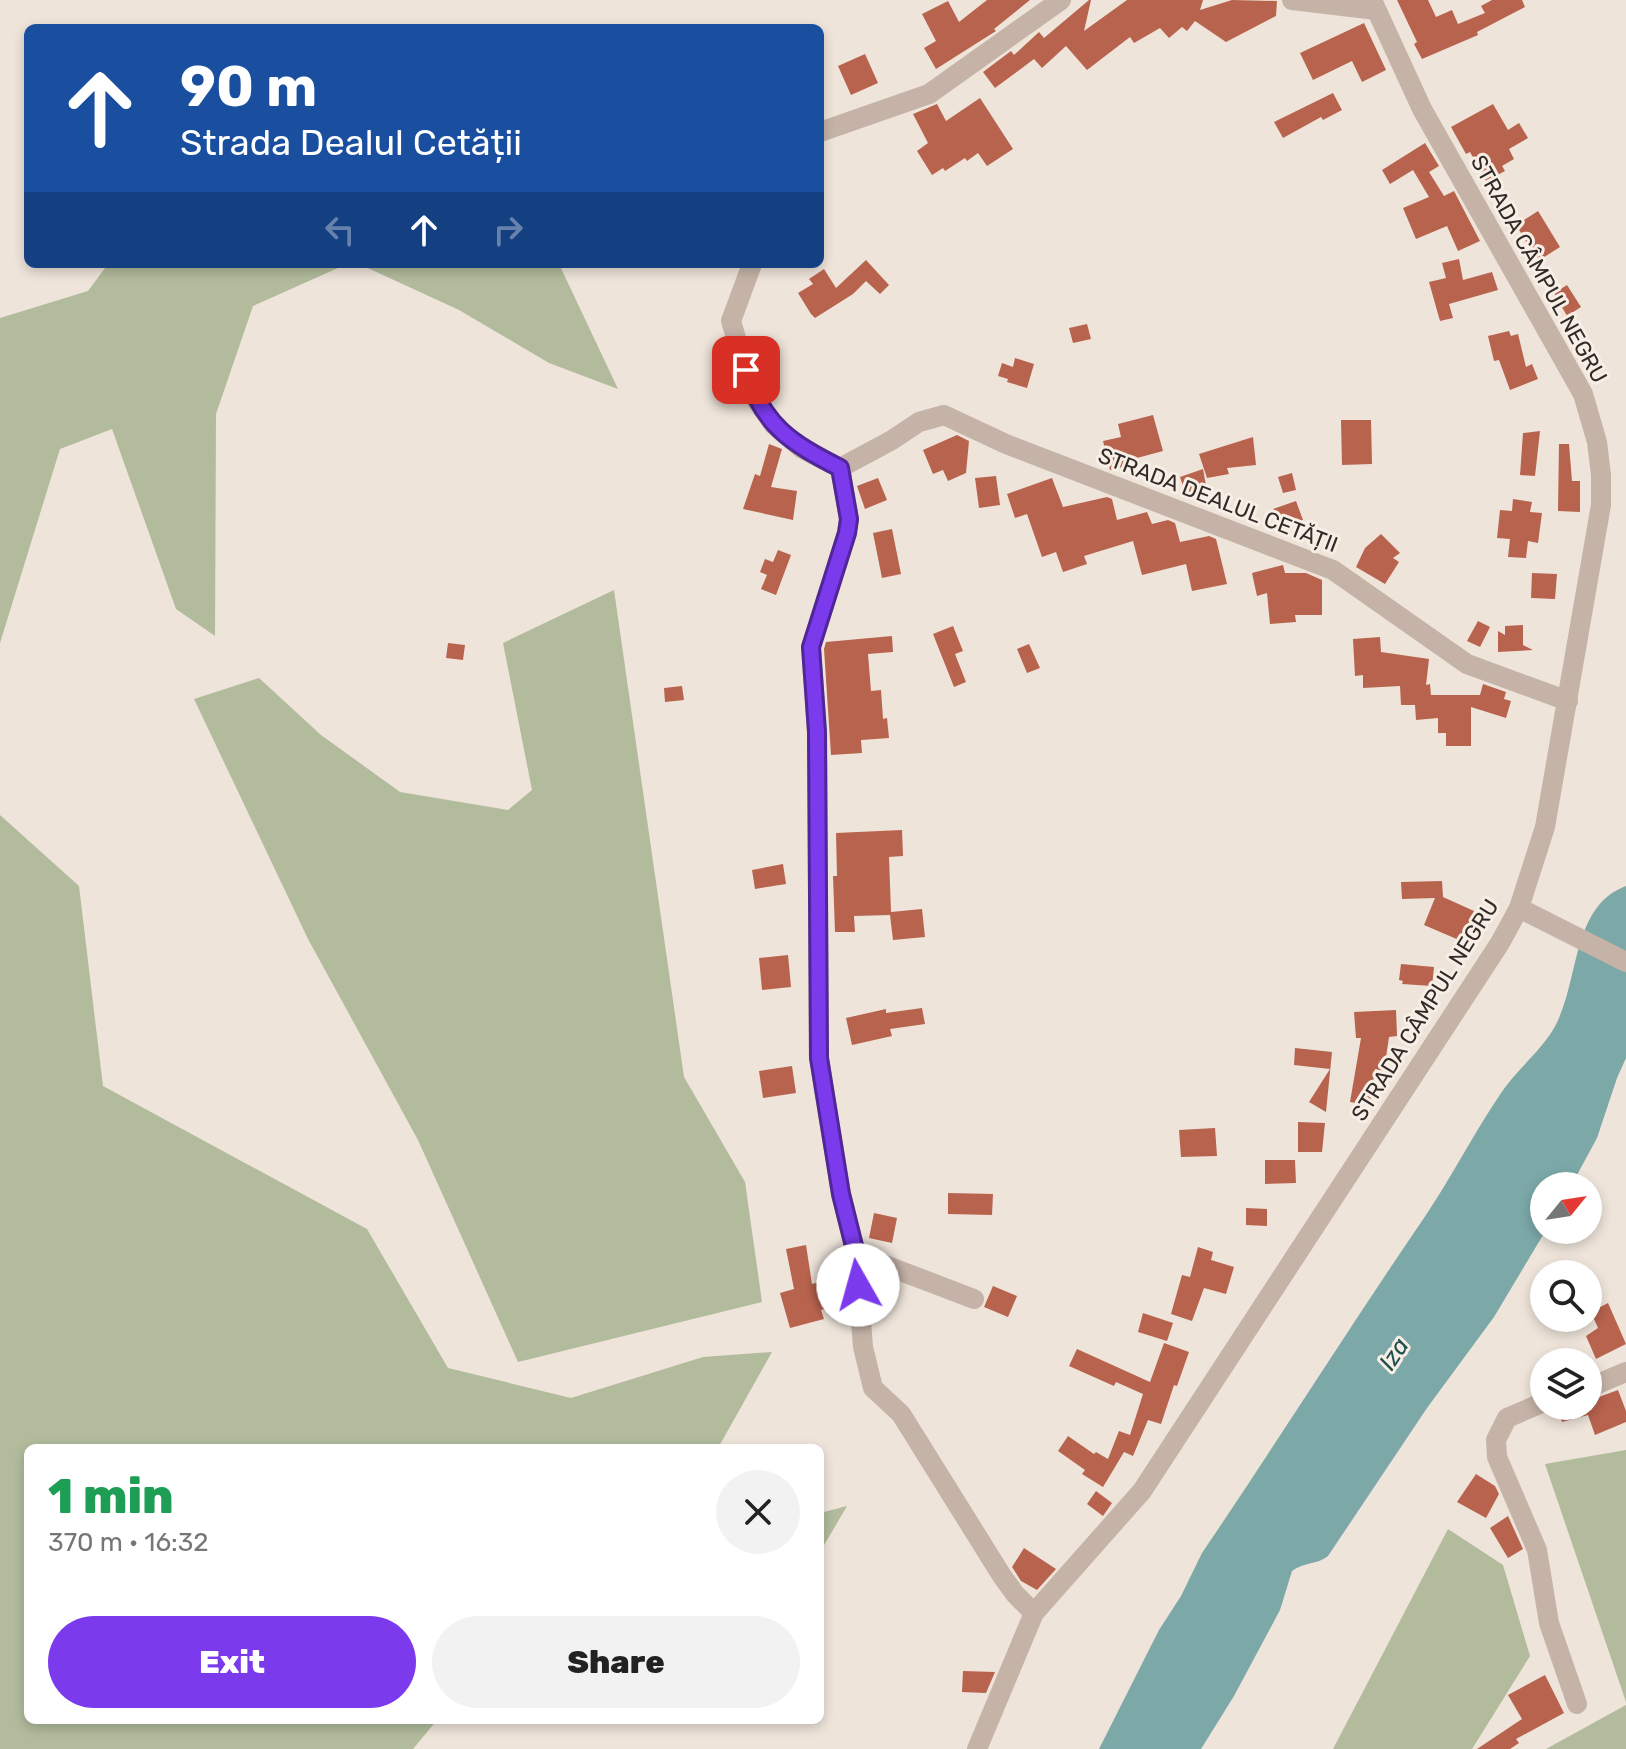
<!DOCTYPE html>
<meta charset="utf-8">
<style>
:root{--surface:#fff;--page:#f2f2f2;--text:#222;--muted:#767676;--accent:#7c3aed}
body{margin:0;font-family:Rubik,sans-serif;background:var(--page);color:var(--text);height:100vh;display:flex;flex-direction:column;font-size:30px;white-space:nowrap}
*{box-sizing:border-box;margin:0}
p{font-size:26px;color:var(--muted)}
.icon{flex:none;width:44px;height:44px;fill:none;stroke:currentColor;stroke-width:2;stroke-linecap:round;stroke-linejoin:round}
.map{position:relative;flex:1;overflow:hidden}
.details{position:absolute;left:24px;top:1444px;width:800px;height:280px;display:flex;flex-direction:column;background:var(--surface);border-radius:12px;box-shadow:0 4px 12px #0003}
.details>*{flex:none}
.hud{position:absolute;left:24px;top:24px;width:800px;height:244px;border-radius:12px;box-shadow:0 4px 12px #0003;background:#1a4fa0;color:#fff;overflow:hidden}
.needle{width:52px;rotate:60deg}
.buttons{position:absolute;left:1530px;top:1172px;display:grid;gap:16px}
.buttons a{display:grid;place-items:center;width:72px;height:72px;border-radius:50%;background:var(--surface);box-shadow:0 4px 12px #0003;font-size:40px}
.pin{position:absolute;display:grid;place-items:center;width:68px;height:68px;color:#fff;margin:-34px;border-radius:16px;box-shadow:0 4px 12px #0006}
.me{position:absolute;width:88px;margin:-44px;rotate:353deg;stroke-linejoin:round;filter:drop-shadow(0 0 6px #0008)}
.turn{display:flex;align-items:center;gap:28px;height:168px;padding:0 24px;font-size:36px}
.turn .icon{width:104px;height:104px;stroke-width:2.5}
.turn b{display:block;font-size:56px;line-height:68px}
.lanes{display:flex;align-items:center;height:76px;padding:0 24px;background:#0003;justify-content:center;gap:40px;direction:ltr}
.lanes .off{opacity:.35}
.round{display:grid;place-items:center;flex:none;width:84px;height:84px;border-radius:42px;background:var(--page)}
.summary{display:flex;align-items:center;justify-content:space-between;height:136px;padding:0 24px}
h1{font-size:48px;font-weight:800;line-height:60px;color:#1e9e55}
.cta{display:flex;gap:16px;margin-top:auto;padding:16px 24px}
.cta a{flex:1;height:92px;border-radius:48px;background:var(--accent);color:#fff;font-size:32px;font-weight:800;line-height:92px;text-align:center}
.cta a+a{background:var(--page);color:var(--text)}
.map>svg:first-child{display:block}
.green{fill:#b2bb9c}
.water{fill:#7ca8a8}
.building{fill:#b8634e}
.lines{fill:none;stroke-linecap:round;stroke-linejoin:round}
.minor{stroke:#c5b3a7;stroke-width:20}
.route-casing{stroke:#51269a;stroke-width:20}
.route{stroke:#7c3aed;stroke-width:14}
.labels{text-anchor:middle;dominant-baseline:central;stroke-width:6;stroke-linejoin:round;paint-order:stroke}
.street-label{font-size:22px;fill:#322a27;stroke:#f7eee6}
.water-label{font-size:24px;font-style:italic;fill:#214e4f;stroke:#f7eee6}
</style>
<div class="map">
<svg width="1626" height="1749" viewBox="0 0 1626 1749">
<rect width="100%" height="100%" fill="#eee4da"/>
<g class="green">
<path d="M108,264H347L253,306L216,414L215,636L176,609L112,429L60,449L0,643V318L88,291Z"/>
<path d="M359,264H559L618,389L549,363L459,310Z"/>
<path d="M614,590L684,1077L745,1182L762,1302L518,1362L418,1140L308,939L194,699L259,678L321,735L400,792L508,810L532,790L503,643Z"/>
<path d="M0,815L79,886L103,1086L367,1229L448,1368L571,1398L703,1357L772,1352L718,1448H28V1720H437L413,1749H0Z"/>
<path d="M1626,1450V1702L1545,1464Z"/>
<path d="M847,1506L820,1552V1513Z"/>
<path d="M1448,1529L1503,1565L1530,1656L1472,1749H1333Z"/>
<path d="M1626,1705V1749H1546Z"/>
</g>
<path class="water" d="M1626,886V1058L1617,1078L1597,1138L1571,1186H1544V1230H1546L1494,1317L1427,1408L1328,1556C1317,1565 1303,1562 1292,1571L1280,1610L1234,1696L1201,1749H1099L1159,1630L1181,1596L1202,1553C1278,1441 1350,1326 1426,1215C1452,1176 1473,1135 1499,1096C1513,1074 1534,1057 1549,1036C1582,990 1567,908 1626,886Z"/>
<g class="building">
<path d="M987,0H1030L994,29L996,31L936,69L924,48L936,41L922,14L948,1L959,22Z"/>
<path d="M1089,0H1091L1084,31L1127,0H1203L1200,10L1232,0L1277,1L1276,16L1226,42L1195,21L1187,31L1182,27L1169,38L1160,28L1134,43L1130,37L1087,70L1066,46L1042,68L1034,59L995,88L983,72L1011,51L1014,55L1039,32L1044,38Z"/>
<path d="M1397,0H1428L1436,17L1452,10L1458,24L1485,13L1481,6L1492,0H1522L1525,7L1477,32L1478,35L1422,59L1414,44L1417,42Z"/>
<path d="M1364,23L1386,70L1362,82L1352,61L1313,80L1300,53Z"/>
<path d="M865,54L878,83L851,95L838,66Z"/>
<path d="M1333,93L1342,110L1323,120L1321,117L1283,138L1274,122Z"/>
<path d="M980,98L1013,149L987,166L978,153L967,161L965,158L945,171L943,168L932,175L917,151L928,143L913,114L937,104L946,121Z"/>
<path d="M1493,104L1508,130L1519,123L1528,138L1509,149L1514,159L1502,166L1505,171L1486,181L1470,152L1466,154L1451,127Z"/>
<path d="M1425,143L1439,166L1429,172L1444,196L1454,191L1480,241L1458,251L1447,226L1416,239L1403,208L1429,197L1413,170L1390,184L1382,170Z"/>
<path d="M1538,211L1560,247L1538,261L1516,225Z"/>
<path d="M1459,259L1463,280L1492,272L1498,290L1449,304L1453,318L1440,321L1429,282L1446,278L1442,263Z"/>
<path d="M866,260L889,285L880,294L866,281L853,294L815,318L811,314L798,293L813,284L809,279L824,269L836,288Z"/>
<path d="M1567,285L1581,307L1567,316L1554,293Z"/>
<path d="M1087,324L1091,339L1073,343L1069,328Z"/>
<path d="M1509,331L1511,336L1518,334L1526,367L1532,364L1538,379L1510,390L1499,360L1494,361L1488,336Z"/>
<path d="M1015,358L1034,364L1027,388L1007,382L1008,379L998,376L1002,363L1013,367Z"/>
<path d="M1153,415L1163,451L1137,458L1139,463L1110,470L1103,441L1121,437L1118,424Z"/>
<path d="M1341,420H1371L1372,464L1342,465Z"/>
<path d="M1540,431L1535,476L1520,475L1523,433Z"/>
<path d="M957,435L969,441L966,473L948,481L943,470L933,474L923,450Z"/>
<path d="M1253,437L1256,465L1227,468L1229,474L1207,478L1199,454Z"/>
<path d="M769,444L782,449L771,487L797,491L793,520L743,509L755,474L760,476Z"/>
<path d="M1559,444H1569L1572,481H1580V512L1558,511Z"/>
<path d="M1203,469L1207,491L1187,498L1180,477Z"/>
<path d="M1292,473L1296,490L1283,493L1278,477Z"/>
<path d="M996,476L1000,505L979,508L975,478Z"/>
<path d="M878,478L887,500L865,509L857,486Z"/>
<path d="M1052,478L1063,507L1107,497L1112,499L1117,520L1147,512L1152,524L1168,520L1175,523L1180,542L1209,536L1216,539L1227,584L1192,591L1186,564L1142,575L1133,541L1084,556L1087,564L1063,572L1056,552L1042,557L1027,514L1015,518L1007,494Z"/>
<path d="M1513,499L1532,502L1530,512L1542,513L1538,543L1528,541L1526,558L1508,557L1510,539L1497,538L1500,510L1512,511Z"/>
<path d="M1296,501L1303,520L1280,528L1273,509Z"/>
<path d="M892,529L901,574L882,578L873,533Z"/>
<path d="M1381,534L1400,553L1393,558L1399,562L1385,584L1356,567L1365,548Z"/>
<path d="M778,550L791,555L776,595L761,589L767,575L760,572L765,559L773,562Z"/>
<path d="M1283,565L1285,573H1306L1322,580V615H1295L1296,622L1270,624L1267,593L1257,596L1252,573Z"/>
<path d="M1532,573L1557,574L1555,599L1531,598Z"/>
<path d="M1478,621L1490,627L1480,647L1467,641Z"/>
<path d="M1523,625V645L1533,650L1498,652V631L1505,635V626Z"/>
<path d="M953,626L963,651L955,654L966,682L954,687L933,634Z"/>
<path d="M892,636L893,652L868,654L871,691L881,690L883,719L887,718L889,738L861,740L862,753L831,755L824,649L826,642Z"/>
<path d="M1380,637L1381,652L1429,659L1426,685L1430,684L1431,695H1480L1483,684L1506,692L1504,699L1511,701L1506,718L1471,707V746H1446V733H1438V718L1416,720L1415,705H1401L1400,686L1363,688V675L1355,676L1353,639Z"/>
<path d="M448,643L465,645L463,660L446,658Z"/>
<path d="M1029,644L1040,668L1027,673L1017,649Z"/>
<path d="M682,686L684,700L665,702L664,688Z"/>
<path d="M902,830L903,856L889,857L891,912L922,909L925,937L893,940L890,915L854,916L855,932H835L833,876H837L836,833Z"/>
<path d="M783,864L786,884L755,889L752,870Z"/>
<path d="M1442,881L1443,897L1474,911L1472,916L1477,918L1466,943L1424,925L1435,898L1402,899L1401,882Z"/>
<path d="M788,955L791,987L762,990L759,958Z"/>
<path d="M1401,964L1434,967L1432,986L1402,984L1403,981L1399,980Z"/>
<path d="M922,1008L925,1024L890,1029L892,1036L852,1045L846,1018L886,1009V1013Z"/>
<path d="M1396,1010L1397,1036L1389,1037L1384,1071L1375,1069L1370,1105L1350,1102L1361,1038H1356L1354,1012Z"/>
<path d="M1295,1048L1332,1052L1326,1112L1309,1102L1330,1069L1294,1065Z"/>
<path d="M792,1066L796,1093L763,1098L759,1071Z"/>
<path d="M1298,1122L1325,1123L1322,1152H1298Z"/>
<path d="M1215,1128L1217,1156L1181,1157L1179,1130Z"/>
<path d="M1265,1160H1295L1296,1183L1265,1184Z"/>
<path d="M948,1193L993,1194L992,1215L948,1214Z"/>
<path d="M1246,1208L1267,1209V1226L1246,1225Z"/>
<path d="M874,1213L897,1218L892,1243L869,1238Z"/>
<path d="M806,1245L812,1284L845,1275L847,1303L821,1310L824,1319L790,1328L780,1293L794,1289L786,1249Z"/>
<path d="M1198,1247L1213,1252L1211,1260L1234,1267L1226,1294L1204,1288L1192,1321L1171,1314L1182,1275L1190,1277Z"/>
<path d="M993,1286L1017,1296L1008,1317L984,1307Z"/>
<path d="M1608,1303L1626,1344L1596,1359L1586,1336L1598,1328L1591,1312Z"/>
<path d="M1143,1313L1173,1323L1167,1341L1138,1332Z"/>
<path d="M1164,1343L1189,1352L1177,1386L1174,1385L1161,1424L1148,1420L1133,1456L1124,1452L1103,1487L1082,1474L1085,1470L1058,1451L1068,1436L1094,1454L1096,1452L1108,1459L1119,1431L1130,1435L1143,1394L1116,1382L1114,1386L1069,1366L1077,1349L1150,1382Z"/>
<path d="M1618,1390L1626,1411V1422L1595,1435L1588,1415L1562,1422L1557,1406H1588V1401Z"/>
<path d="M1476,1474L1495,1486L1499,1494L1486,1518L1457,1502Z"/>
<path d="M1096,1491L1112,1503L1103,1516L1087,1504Z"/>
<path d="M1508,1516L1523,1549L1508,1558L1490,1528Z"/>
<path d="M1024,1548L1056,1569L1037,1590L1021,1581L1012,1567Z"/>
<path d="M963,1671L995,1672L986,1693L962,1692Z"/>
<path d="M1545,1675L1564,1713L1516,1739L1519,1743L1510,1749H1477L1522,1719L1508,1695Z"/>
</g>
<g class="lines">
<g class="minor">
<path d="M1292,0L1376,10"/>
<path d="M820,132L929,94L1061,0"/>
<path d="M752,264L731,321L753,395L774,425L801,448L840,468L892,440L919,422L944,415L1006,444L1333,570L1467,664L1568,701"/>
<path d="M840,468L849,519L847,533L811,647L817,732L819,1058L841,1194L856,1254L863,1347L873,1388L901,1414L1002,1576L1015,1594L1034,1613"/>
<path d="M1519,908L1626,962"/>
<path d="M856,1254L974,1299"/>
<path d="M1588,1388L1626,1372"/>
<path d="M1544,1402L1507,1418L1496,1440L1497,1457L1537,1550L1549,1623L1577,1704"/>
<path d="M977,1749L1034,1613L1142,1491L1500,943L1519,908L1545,827L1601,505V475L1597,442L1583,394L1422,109L1372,0"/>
</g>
</g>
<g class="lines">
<g class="route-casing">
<path id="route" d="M746,370C762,425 791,443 840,468L849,519L847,533L811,647L817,732L819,1058L841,1194L856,1254L858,1285"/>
</g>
<use href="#route" class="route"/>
</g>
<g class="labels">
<g class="street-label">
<text transform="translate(1539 269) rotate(61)">STRADA CÂMPUL NEGRU</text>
<text transform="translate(1218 500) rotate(21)">STRADA DEALUL CETĂȚII</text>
<text transform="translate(1425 1010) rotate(-58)">STRADA CÂMPUL NEGRU</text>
</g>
<g class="water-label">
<text transform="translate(1394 1354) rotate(-57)">Iza</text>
</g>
</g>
</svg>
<div class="buttons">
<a><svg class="needle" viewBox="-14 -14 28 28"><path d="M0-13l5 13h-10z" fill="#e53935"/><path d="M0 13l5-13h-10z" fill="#767676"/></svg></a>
<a><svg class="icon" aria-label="search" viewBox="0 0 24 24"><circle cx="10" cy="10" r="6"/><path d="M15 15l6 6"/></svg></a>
<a><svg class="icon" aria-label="layers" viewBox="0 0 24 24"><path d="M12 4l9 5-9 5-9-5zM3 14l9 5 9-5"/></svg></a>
</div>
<div class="pin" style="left:746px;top:370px;background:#d93025"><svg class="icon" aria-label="arrive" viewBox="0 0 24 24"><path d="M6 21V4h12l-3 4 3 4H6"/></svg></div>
<svg class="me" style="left:858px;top:1285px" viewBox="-20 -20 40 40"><circle r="19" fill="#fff"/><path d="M0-13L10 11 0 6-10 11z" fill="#7c3aed"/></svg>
<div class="hud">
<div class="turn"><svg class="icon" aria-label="ahead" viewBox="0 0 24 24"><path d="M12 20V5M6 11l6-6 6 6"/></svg><div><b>90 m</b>Strada Dealul Cetății</div></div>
<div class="lanes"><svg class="icon off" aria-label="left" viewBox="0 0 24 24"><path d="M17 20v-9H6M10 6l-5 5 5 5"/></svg><svg class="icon" aria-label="ahead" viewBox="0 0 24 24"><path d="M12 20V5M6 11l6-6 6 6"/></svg><svg class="icon off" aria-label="right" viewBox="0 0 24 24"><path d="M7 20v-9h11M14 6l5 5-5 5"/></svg></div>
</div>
<section class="details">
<div class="summary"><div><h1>1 min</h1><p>370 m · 16:32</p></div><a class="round"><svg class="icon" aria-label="close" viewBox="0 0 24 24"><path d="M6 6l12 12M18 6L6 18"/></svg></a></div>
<div class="cta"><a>Exit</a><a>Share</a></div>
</section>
</div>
